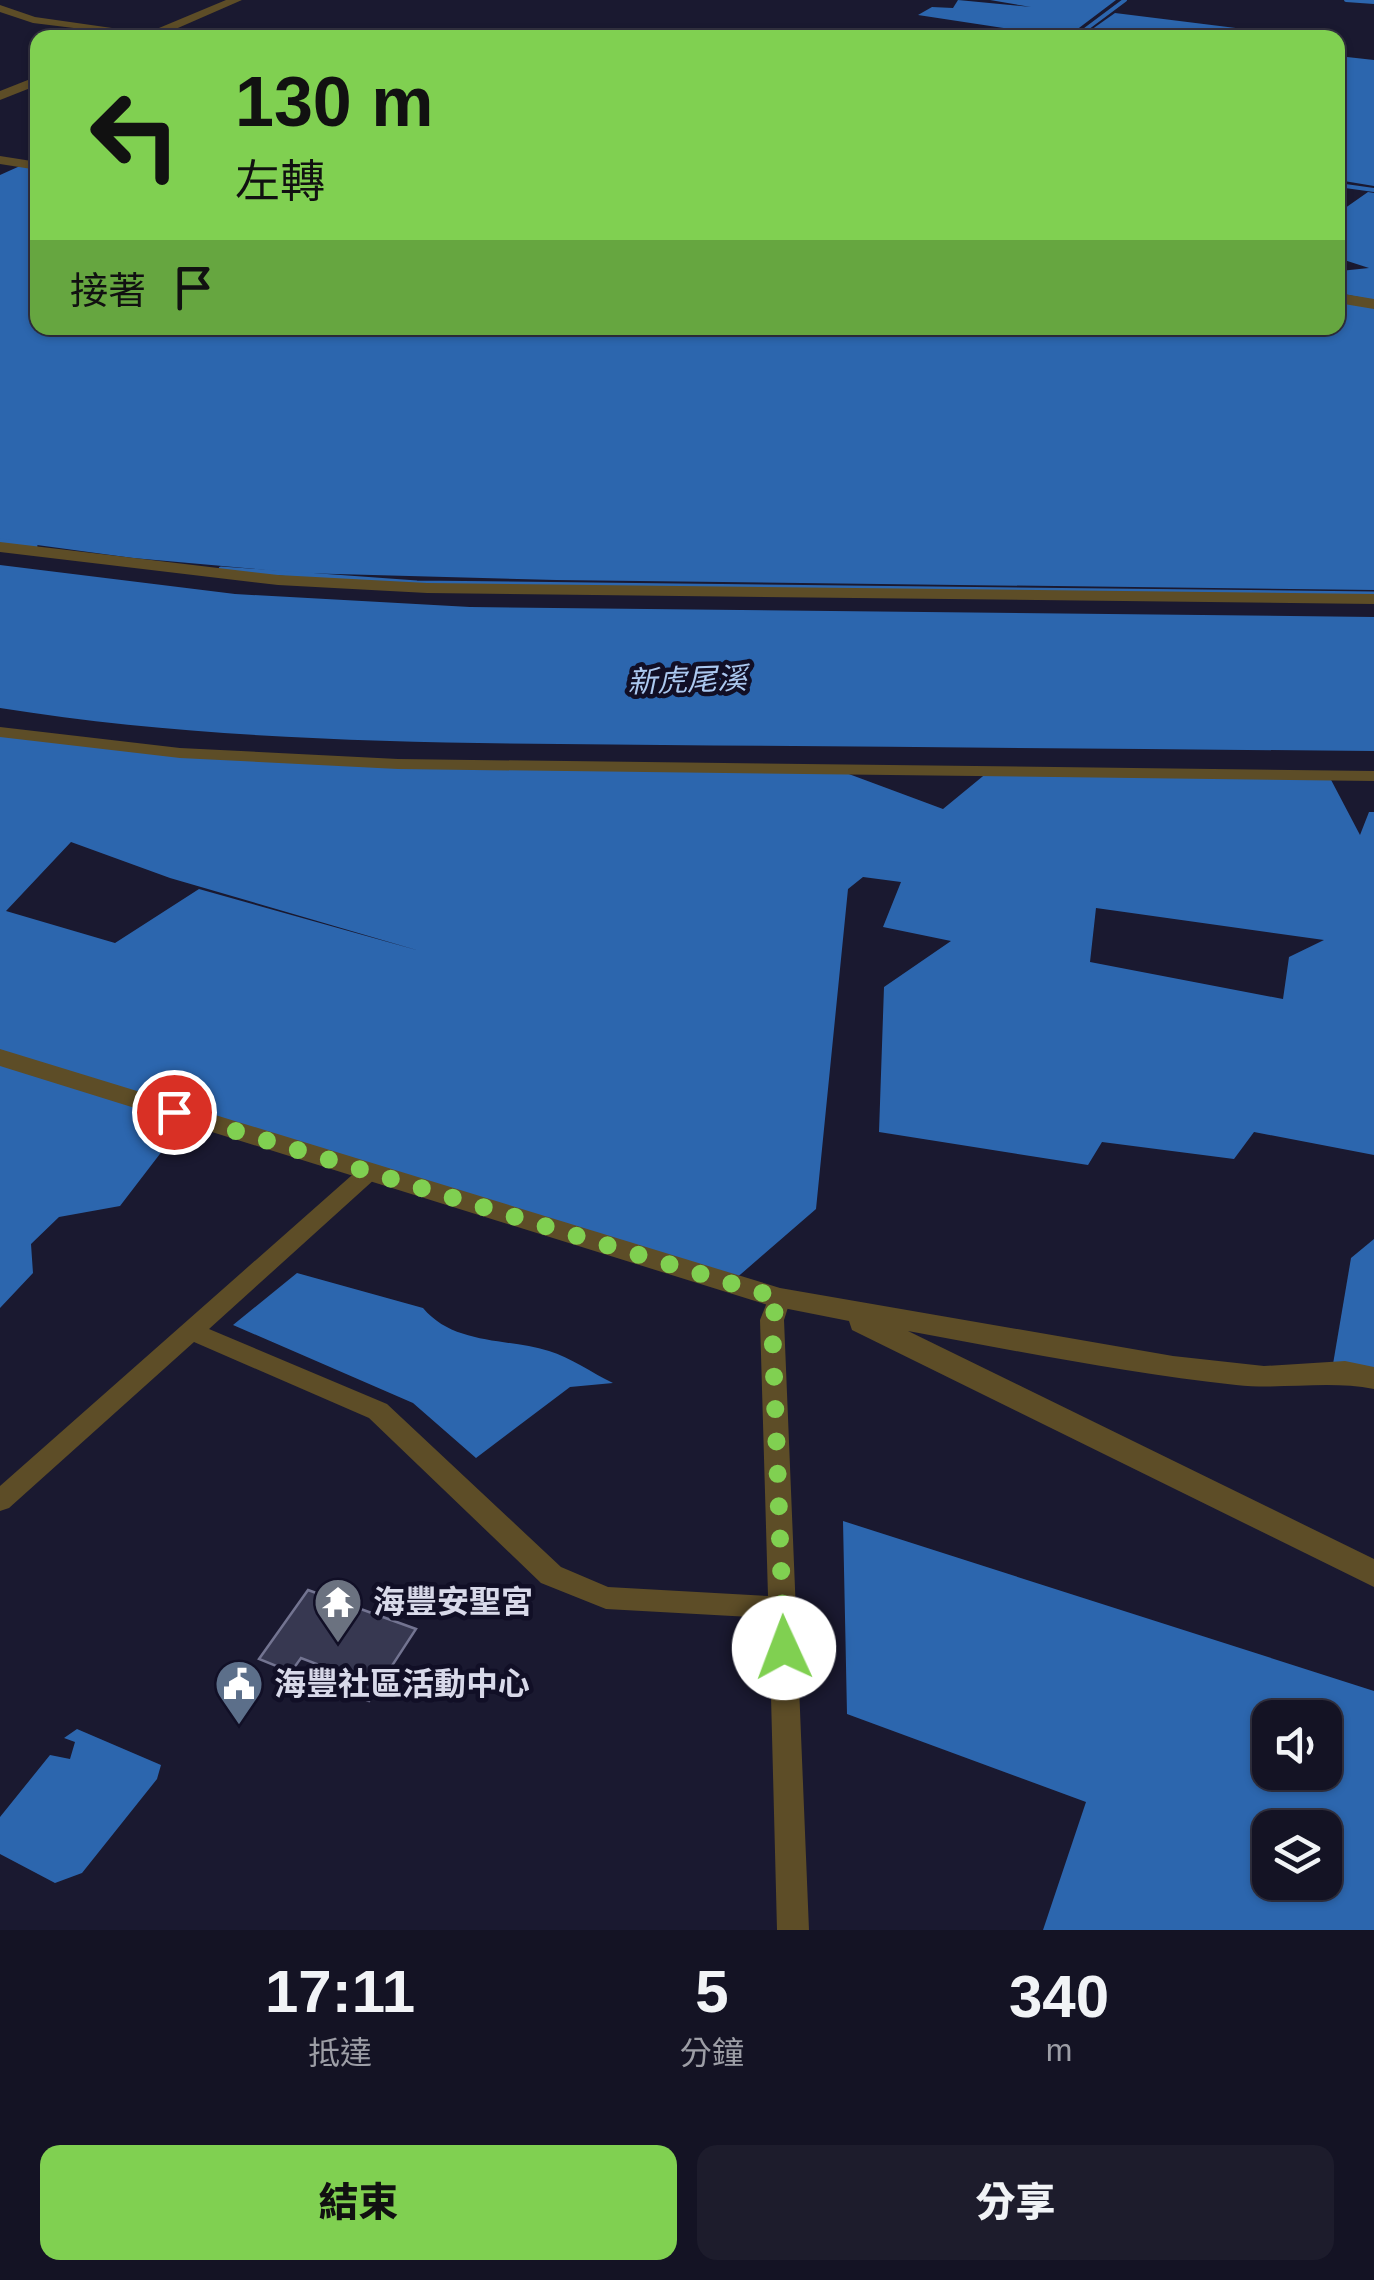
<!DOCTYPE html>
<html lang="zh-TW">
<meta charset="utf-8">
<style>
:root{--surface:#141324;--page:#1d1c2c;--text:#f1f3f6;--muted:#9d9ea6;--line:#333241;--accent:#80d051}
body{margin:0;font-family:Arial,"Noto Sans TC",sans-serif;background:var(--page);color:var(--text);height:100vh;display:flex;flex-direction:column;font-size:38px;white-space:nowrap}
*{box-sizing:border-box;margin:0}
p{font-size:32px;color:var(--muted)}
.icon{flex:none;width:55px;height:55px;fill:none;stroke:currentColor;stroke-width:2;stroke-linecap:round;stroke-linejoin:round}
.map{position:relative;height:1930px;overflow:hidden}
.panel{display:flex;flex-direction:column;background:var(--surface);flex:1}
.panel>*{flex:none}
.guide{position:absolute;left:30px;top:30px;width:1315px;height:305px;border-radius:20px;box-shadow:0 2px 8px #0004,0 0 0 2px var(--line);background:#80d051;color:#111;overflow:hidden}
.fabs{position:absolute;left:1252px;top:1700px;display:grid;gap:20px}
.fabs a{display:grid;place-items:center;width:90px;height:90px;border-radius:20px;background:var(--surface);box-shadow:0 2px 8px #0004,0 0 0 2px var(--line);font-size:50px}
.pin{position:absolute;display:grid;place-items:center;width:85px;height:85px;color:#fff;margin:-42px;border:5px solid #fff;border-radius:50%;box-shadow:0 2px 10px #0007}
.me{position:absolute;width:110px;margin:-55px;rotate:358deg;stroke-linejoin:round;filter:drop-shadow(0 0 8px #0008)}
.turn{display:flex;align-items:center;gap:35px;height:210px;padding:0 40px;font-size:45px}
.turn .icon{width:130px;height:130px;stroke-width:2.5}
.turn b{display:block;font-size:70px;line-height:85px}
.then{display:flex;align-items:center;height:95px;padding:0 40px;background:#0003;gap:20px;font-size:38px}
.eta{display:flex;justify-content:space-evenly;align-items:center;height:170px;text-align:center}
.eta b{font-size:60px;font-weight:800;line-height:70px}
.cta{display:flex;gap:20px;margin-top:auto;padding:20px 40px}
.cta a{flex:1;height:115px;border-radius:20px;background:var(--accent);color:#111;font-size:40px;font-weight:800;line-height:115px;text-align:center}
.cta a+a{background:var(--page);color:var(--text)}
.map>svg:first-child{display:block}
.water{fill:#2c66ae;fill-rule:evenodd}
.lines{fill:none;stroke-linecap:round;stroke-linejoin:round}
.stream-far1{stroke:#2c66ae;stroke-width:4}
.stream{stroke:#2c66ae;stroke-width:5}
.building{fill:#373851;stroke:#737491;stroke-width:2.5}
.minor{fill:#5d4d27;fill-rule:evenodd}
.tertiary{fill:#5d4d27;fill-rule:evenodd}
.route{stroke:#80d051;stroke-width:18;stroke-dasharray:0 32.4}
.labels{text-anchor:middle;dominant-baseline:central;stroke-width:9;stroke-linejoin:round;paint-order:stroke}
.water-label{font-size:30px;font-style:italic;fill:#acc9f0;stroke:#110f26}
.near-poi-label{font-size:32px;font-weight:bold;fill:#d8d9e9;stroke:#110f26;text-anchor:start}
</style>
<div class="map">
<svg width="1374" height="1930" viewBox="0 0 1374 1930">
<rect width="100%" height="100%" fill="#1a1930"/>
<g class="water">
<path d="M958,0L1031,7L990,0H1116L1067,37H976C987,30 1000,37 1010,29L918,15L932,7L953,8Z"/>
<path d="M1115,13L1276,33L1270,38L1081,37Z"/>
<path d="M1338,56L1374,60V186L1338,180Z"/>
<path d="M20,166L37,168L38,328H1338V301L1374,307V590L556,580L299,573L133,558L0,540V175Z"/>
<path d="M1368,192L1374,193V300L1338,293L1340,271L1369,268L1338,258V213Z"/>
<path d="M0,565L235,594L470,607L1374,617V751C1137,749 900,747 663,745C442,743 219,743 0,708Z"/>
<path d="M0,729L152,751L388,764L838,770L943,809L988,772L1329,776L1360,835L1369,812H1374V1155L1254,1132L1234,1159L1102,1142L1088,1165L879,1132L884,987L951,941L883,927L901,882L863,877L848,889L816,1209L726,1287L189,1116L120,1206L59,1217L31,1244L33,1273L0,1308ZM71,842L170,878L420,951L199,889L115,943L6,911ZM1096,908L1324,940L1289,957L1283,999L1090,962Z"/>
<path d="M1374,1239V1381L1332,1370L1351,1258Z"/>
<path d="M297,1273L423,1308C454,1345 506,1338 549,1351C570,1357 592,1373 613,1383L570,1387L476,1458L413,1403L233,1325Z"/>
<path d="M843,1521L1374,1691V1930H1043L1086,1802L847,1714ZM1270,1718H1325V1772H1270ZM1270,1828H1325V1882H1270Z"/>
<path d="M77,1729L161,1765L157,1779L82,1873L55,1883L0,1854V1817L50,1755L70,1759L75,1742L64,1738Z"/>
</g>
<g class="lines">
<g class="stream-far1">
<path d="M1346,0L1374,2"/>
<path d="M1074,38L1125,0"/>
<path d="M1338,185L1374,190"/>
</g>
<g class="stream">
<path d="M0,541L35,546"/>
<path d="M221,569L417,583L1374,594"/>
</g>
</g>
<path class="building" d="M308,1590L416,1629L369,1701L329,1686L338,1672L301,1658L291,1672L259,1659Z"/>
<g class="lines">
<g class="minor">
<path d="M0,542L278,575L427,583L1374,594V604L427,593L278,585L0,552Z"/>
<path d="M0,727L180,748L398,759L1374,771V781L398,769L180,758L0,737Z"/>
<path d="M368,1166L376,1168L379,1173L376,1178L209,1329L387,1404L561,1567L608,1587L768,1596L760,1320L771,1292H787L791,1298L784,1320L809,1930H777L769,1618L606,1609L541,1583L369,1418L194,1342L9,1508L0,1511V1486L360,1168Z"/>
</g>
<g class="tertiary">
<path d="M226,0H242L155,38L33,23L0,12V5L35,17L147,33Z"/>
<path d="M38,76V85L0,100V91Z"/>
<path d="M0,156L38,162V170L0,164Z"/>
<path d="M1338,293L1374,299V309L1338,303Z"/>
<path d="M0,1049L780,1288L1173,1356L1264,1366L1345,1361L1374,1367V1389C1328,1380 1282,1390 1236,1385C1126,1373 1017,1351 908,1331L1374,1559V1587L852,1330L849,1321L768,1305L0,1066Z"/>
</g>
</g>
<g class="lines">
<path class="route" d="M174,1112L779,1298L772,1320L784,1648"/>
</g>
<defs>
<g id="temple-pin" transform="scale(2.5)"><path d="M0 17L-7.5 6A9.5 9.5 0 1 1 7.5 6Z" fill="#6b7280" stroke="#110f26"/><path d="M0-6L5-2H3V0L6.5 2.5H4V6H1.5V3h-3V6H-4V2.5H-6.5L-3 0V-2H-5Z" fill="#fff"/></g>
<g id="civic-pin" transform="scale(2.5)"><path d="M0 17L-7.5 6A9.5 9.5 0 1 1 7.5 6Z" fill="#5c6f8a" stroke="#110f26"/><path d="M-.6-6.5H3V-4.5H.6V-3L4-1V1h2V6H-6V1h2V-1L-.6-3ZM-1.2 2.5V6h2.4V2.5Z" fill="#fff"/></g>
</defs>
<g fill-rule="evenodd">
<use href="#temple-pin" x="338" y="1602"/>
<use href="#civic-pin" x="239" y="1684"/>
</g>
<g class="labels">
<g class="water-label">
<text transform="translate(687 680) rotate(-2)">新虎尾溪</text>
</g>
<g class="near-poi-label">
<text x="373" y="1602">海豐安聖宮</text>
<text x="274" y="1684">海豐社區活動中心</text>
</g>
</g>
</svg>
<div class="fabs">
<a><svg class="icon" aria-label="sound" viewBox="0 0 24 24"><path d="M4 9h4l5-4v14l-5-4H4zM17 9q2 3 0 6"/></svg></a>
<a><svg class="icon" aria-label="layers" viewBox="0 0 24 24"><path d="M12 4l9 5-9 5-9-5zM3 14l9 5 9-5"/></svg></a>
</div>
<div class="pin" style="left:174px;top:1112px;background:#d93025"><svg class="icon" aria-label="arrive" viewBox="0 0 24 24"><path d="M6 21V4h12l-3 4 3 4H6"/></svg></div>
<svg class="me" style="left:784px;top:1648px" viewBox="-20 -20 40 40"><circle r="19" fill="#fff"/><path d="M0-13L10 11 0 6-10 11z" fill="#80d051"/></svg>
<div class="guide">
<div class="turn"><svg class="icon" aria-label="left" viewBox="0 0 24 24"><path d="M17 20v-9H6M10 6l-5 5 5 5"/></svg><div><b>130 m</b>左轉</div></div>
<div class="then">接著<svg class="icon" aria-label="arrive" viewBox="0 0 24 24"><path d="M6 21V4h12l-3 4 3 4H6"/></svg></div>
</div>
</div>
<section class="panel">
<div class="eta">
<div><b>17:11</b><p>抵達</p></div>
<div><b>5</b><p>分鐘</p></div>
<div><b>340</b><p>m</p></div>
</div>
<div class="cta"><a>結束</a><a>分享</a></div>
</section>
